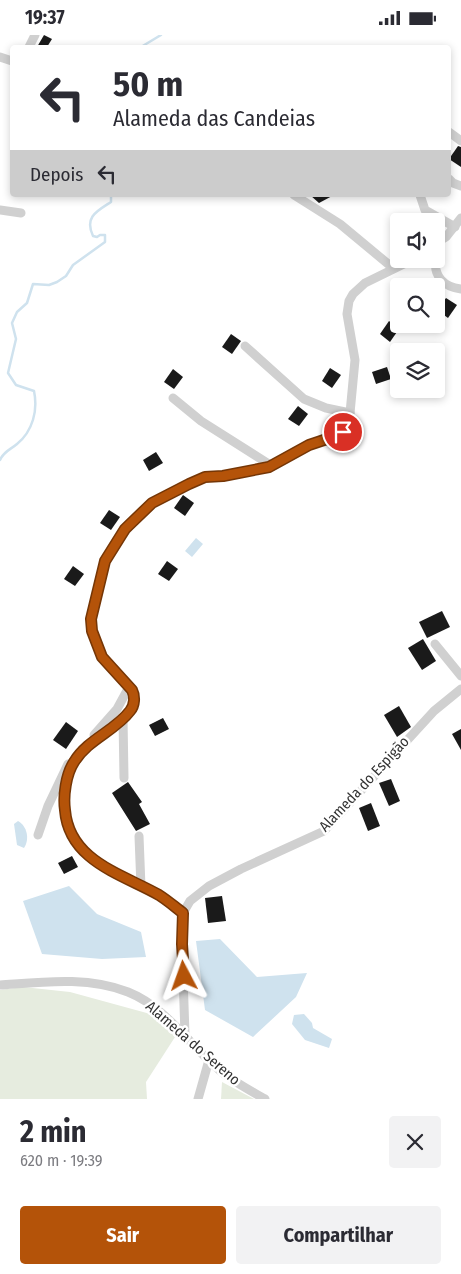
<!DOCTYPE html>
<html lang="pt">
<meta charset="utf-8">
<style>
:root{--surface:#fff;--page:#f2f2f3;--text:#2b2b33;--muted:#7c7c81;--accent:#b45309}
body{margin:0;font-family:"Fira Sans Condensed",sans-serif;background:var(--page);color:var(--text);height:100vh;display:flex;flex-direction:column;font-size:19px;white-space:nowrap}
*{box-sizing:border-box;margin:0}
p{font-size:16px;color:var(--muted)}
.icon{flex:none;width:28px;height:28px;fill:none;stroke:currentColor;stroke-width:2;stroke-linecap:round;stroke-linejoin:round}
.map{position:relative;height:1064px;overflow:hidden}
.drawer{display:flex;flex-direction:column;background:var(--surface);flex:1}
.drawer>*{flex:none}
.guide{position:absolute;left:10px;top:10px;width:441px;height:152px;border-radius:5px;box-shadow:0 2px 8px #0003;background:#fff;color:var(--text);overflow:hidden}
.fabs{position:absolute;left:390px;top:178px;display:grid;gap:10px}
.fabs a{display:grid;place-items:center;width:55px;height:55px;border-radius:5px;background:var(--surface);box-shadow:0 2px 8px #0003;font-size:25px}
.pin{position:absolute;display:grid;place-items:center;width:42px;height:42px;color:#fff;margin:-21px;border:2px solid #fff;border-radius:50%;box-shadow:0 1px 5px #0007}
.me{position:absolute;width:55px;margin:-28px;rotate:356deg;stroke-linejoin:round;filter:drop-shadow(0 0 4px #0008)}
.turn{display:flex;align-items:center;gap:18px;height:105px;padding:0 20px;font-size:22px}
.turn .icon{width:65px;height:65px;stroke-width:2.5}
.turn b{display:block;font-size:35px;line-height:42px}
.then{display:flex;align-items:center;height:48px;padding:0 20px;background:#0003;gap:10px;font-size:19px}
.round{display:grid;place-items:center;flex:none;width:52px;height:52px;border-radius:5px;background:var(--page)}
.headline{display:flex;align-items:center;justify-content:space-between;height:85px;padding:0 20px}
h1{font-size:30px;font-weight:700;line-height:38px}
.primary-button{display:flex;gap:10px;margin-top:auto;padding:10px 20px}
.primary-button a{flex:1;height:58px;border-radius:5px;background:var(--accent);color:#fff;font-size:20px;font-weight:700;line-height:58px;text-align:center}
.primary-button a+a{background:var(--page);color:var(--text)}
.status{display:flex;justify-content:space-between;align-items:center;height:35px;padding:0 25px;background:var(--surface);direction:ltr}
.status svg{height:14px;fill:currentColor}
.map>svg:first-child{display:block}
.green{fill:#e6ecdf}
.water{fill:#cfe2ee}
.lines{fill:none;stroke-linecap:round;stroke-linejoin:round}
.stream{stroke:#cfe2ee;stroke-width:2.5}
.building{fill:#1a1a1a}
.minor{stroke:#d0d0d0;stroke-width:9}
.route-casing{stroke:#753606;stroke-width:12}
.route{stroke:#b45309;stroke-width:9}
.labels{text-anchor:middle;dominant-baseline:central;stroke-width:5;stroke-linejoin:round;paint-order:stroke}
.street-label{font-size:15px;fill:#333;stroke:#fff}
</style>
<div class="status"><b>19:37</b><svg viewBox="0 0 49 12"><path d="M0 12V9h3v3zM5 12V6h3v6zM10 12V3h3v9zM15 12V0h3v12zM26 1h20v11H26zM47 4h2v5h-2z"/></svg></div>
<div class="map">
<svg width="461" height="1064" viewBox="0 0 461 1064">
<rect width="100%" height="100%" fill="#fff"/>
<g class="green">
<path d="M23,952L70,957L154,980L175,1002L146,1047L147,1064H0V955Z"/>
<path d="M222,1047L254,1064H221Z"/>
</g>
<g class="water">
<path d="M196,503L203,509L192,522L185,516Z"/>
<path d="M18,786C27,791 30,804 24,813L17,810L14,789Z"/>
<path d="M69,851L97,879L141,897L146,922L102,924L42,919L23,866Z"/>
<path d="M220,904L257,942L307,938L296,962L253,1002L205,975L196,906Z"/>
<path d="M304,979L312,988L313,993L332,1004L329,1013L305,1005L292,989L294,980Z"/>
</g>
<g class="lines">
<g class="stream">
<path d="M141,12L161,0"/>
<path d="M0,425C4,416 10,415 17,409C33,396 38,375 34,356L16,350L8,338L16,304L12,288L17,277L27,268L33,249L49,250L57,247L66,241L73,230L105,207V200H100L97,202L93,201C84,182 97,176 111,167V160"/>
</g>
</g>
<g class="building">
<path d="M44,0L52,4L47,12H37Z"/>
<path d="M458,111L461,112V132L449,124Z"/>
<path d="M310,160H334L319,168Z"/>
<path d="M446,263L457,270L448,283L437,275Z"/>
<path d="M389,286L399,294L390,307L380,299Z"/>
<path d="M231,299L241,306L232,319L222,312Z"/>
<path d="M387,332L391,344L376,349L372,337Z"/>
<path d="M330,333L341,340L332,353L322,346Z"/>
<path d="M173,334L183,342L174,354L164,347Z"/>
<path d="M298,371L308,379L299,391L288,384Z"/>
<path d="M156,417L163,428L149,436L143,425Z"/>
<path d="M183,460L194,468L185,481L174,473Z"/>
<path d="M109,475L120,482L111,495L100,488Z"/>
<path d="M167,526L178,534L169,546L158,539Z"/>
<path d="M73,531L84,539L75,551L64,544Z"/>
<path d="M442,576L450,592L427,603L419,587Z"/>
<path d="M423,604L436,626L422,635L408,613Z"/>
<path d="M399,671L411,692L397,702L384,680Z"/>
<path d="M163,683L169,694L155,701L149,690Z"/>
<path d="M66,687L78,696L66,714L53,705Z"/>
<path d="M461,694V715L452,699Z"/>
<path d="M391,744L400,766L389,771L379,748Z"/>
<path d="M128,747L142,767L139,769L150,789L136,796L112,758Z"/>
<path d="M371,768L380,791L368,796L359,773Z"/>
<path d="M72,821L78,832L64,839L58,828Z"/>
<path d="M222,861L226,886L208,888L205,863Z"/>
</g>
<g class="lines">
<g class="minor">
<path d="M29,12L35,0"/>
<path d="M0,22L12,26"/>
<path d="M449,97L461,106"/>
<path d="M449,144L453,148L461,151"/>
<path d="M294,160L340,189L393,233"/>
<path d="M420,160L425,175L455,192"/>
<path d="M0,175L21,178"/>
<path d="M436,208L446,202L461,183"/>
<path d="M436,224C433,241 444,252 461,254"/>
<path d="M245,311L304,364L326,373L350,378"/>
<path d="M173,363L201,386L272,431"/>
<path d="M435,609L461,641"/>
<path d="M123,683L124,743"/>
<path d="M94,700L117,674L129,652"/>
<path d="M38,800L48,771L68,729"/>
<path d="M139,801L141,852"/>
<path d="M183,878C175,872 167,865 159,860C122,839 69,826 65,775C63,761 66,739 74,727C88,704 115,696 130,676C135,670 135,661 132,655L102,622L92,596L91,584L101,542L105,526L117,506L139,480L152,468L173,457L205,442L223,441L269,432L309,410L322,404L337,401L343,397L350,378L355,325L347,279L349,266L353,259L365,248L414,224"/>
<path d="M0,950C42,947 88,941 128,957C168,973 190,1012 223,1038C236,1048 251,1056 265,1064"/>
<path d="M185,1000L182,909L183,878L190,866L209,851L241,834L324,796L434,676L461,654"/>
<path d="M198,1064L209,1025"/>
</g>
</g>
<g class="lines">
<g class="route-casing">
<path id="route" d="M184,941L182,909L183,878C175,872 167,865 159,860C122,839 69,826 65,775C63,761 66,739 74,727C88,704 115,696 130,676C135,670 135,661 132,655L102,622L92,596L91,584L105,526L125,494L152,468L189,449L205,442L223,441L269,432L309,410L336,401L343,397"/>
</g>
<use href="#route" class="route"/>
</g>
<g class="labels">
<g class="street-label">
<text transform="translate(364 749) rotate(-47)">Alameda do Espigão</text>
<text transform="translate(193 1008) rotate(41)">Alameda do Sereno</text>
</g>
</g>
</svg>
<div class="fabs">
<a><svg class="icon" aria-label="sound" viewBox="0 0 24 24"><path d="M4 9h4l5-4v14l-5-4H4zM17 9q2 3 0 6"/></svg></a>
<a><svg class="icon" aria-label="search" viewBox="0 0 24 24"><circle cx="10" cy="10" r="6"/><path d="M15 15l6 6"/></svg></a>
<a><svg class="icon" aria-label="layers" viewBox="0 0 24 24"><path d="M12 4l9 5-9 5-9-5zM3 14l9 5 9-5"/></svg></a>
</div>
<div class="pin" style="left:343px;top:397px;background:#d93025"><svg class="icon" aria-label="arrive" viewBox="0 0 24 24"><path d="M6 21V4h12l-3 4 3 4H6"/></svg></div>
<svg class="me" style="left:184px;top:941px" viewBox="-20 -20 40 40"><path d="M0-17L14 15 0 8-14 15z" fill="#b45309" stroke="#fff" stroke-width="4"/></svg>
<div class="guide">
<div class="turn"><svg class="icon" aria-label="left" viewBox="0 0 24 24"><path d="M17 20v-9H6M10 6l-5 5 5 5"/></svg><div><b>50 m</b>Alameda das Candeias</div></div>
<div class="then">Depois<svg class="icon" aria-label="left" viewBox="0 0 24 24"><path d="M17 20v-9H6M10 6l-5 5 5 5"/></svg></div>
</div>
</div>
<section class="drawer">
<div class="headline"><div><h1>2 min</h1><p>620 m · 19:39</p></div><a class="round"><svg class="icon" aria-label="close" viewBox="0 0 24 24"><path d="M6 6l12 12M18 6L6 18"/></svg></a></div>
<div class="primary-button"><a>Sair</a><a>Compartilhar</a></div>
</section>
